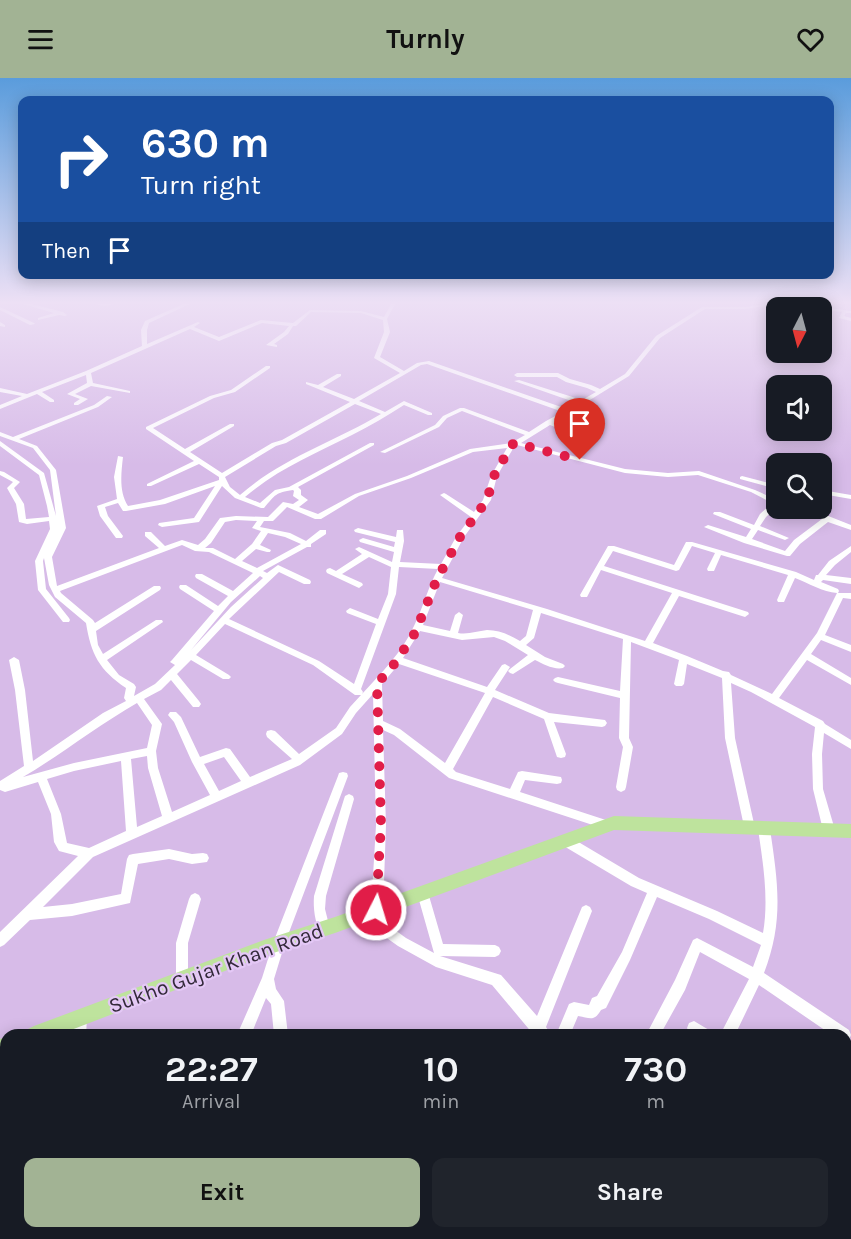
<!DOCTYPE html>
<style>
:root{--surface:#171b24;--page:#20242c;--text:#f1f3f6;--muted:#9ea1a6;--accent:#a2b394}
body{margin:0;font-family:Karla,sans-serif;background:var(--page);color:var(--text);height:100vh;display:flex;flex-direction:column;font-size:22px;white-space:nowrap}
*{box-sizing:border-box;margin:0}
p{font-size:20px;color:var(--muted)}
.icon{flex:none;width:33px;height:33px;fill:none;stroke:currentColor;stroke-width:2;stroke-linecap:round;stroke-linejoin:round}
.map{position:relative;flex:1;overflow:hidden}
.panel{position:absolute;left:0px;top:951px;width:852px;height:210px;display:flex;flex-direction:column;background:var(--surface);border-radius:18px 18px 0 0;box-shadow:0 3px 15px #0003}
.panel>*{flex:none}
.guide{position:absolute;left:18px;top:18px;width:816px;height:183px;border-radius:12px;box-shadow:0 3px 15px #0003;background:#1a4fa0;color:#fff;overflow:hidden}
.needle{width:39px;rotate:186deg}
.buttons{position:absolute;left:766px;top:219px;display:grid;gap:12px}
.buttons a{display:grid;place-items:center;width:66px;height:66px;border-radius:12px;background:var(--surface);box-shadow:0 3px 15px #0003;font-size:30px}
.pin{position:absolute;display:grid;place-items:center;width:51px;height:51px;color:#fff;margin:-62px -26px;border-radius:50% 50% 50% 0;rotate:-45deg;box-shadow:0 0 6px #0007}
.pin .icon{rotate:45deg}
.me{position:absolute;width:66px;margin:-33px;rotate:5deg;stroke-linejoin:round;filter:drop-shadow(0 0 4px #0008)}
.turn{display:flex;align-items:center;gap:21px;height:126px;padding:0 24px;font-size:27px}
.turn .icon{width:78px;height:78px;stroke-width:2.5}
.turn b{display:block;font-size:42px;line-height:51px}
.then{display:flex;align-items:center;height:57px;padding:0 24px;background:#0003;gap:12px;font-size:22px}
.eta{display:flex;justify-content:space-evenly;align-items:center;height:102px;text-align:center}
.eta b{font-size:36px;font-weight:700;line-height:42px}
.action{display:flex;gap:12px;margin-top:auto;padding:12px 24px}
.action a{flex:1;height:69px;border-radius:12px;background:var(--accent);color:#111;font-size:24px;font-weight:700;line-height:69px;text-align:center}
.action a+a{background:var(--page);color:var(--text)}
header{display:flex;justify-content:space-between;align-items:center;height:78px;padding:0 24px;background:var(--accent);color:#111;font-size:27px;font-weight:700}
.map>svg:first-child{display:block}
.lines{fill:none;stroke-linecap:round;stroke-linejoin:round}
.minor{fill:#fff;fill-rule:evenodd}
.major{fill:#bee39d;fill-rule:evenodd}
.route{stroke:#e11d48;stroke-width:10;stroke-dasharray:0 18}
.labels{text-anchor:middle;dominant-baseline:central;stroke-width:4.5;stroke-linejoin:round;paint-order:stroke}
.near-street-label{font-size:21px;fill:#33293a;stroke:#e4c8f6}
</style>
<header><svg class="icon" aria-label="menu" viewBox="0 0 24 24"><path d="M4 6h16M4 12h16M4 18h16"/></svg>Turnly<svg class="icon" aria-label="heart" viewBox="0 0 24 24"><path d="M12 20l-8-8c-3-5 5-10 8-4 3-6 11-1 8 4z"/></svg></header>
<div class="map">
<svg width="851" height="1161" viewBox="0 0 851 1161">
<rect width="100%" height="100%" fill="#d7bbe8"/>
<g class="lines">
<g class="minor">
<path d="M16,224H24L63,234L67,237L65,238L59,237L38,242V240L54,235Z"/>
<path d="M84,224L105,226L123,224L105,228Z"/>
<path d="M188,224H194L149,245L147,252V266L198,244L200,245L194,249L219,259L261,242L293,245L310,232L361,233L384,239L392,224H396L387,241L390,254L380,279L404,293L417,285L429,283L567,331L577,325L514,303L519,302L582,322L596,314L587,310L566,304L557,299H517L514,297L517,295H558L570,301L591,307L600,311L625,296L656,258L702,229H745L773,225L815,229L794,230L773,227L745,231H705L660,260L629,298L554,344L579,355V357H575L550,347L521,365L625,391L668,395L699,393L755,412L777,422V429L766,439L760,448L789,460L785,462L758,452L752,461L785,473L794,462L822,441L797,430H808L851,447V452L828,444L800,466L790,478H787L744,465L704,449L708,447L746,459L751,451L713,436L714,434H720L754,447L760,436L772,425L751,414L698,397L668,399L625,395L517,367L514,369L497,398L491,422L464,459L442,500L547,531L645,563L672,515L601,492L587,519H581L580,517L608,468H614L674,487L686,464H692L796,494L814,502L816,497H818L829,483L851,468V474L835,487L826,497L851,500V506L823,502L821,504L838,511L839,513L838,515H851V521L843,520L825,557L851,567V574L821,562L811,576L851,600V607L807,582L779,620L823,643L825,646L851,662V671L824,655L822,676L823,711L835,752L833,756L829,757L825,756L823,752L813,711L812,676L815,649L751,614L731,605L735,660L755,750L753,753L749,755L745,753L725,660L722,600L687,586L684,606L682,608H676L674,606L679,582L631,564L629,660L633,669L626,709L625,712L621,714L617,712L616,709L623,669L619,660L620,620L558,605L555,604L553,602L555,600L558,599L620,613L623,561L541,535L534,560L526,567L545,579L563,586L565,588L563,590C554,592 543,586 535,582L513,596L510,595L508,593L510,591L528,577L505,563L494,559L462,562L420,553L403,580L487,609L502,587L505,586L510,589L495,612L549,635L605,642L607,645L605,648L602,649L554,644L566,676L565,679L561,680L557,679L556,676L544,641L493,619L453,691L456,694L510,711L518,694L522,693L561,699L562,702L561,705L557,706L525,702L520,714L612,744L613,747L612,750L608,752L449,700L394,657L383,652L386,747L383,832L381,836L377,838L373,836L406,860L434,875L417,815L419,811L423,809L427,811L443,866L495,867L499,869L501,873L499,877L495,879L440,878L501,897L537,938L582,829L586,827L590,829L592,833L546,949L551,957L533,956L492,907L436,889L398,868L360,841L358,837L360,833L364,831L373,836L371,832L376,747L373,616L356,635L342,656L300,687L93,779L43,829L72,826L121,816L127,781L129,777L133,776L169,771L192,776L203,775L207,776L209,780L207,784L192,786L169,781L138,786L130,825L72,838L30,842L4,867L0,869V854L78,778L59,773L54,764L51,736L38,704L5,714L0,712V703L24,688L15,612L9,582L14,579L19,582L25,612L33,683L103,635L126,623L124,620L126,610C99,592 91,576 86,545L55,519L49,507L44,480L43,483L46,511L69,540L70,542L69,544H63L38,512L35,483L50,451L49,443L27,446L19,444L16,426L7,410L13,404L0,397V393L4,394L20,404L14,410L24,426L26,441L49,439L47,428L39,397L0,368V363L44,395L56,438L50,392L33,370L0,358V354L13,359L94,327L107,318L112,319L98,329L19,361L37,368L56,392L66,450L52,479L57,508L159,470L145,458V454H151L165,468L182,462L198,467L205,461L220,440L236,438L268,439L283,424L293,426L299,422L293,418L294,413L293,412C275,415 276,416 264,430H261L235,420L222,408L199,444L162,449L158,447L159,445L194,440L215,408L165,426L126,433H123L118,425L105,429L108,438L123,458L122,460H116L100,438L97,428L117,421L114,399L118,378L123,379C121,396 119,414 128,428L160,422L219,402V399L199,386L151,408H147V406L194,383L146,351V349L210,318L231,312L266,288H270V290L235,314L214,320L153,350L185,371L230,346H234V348L190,374L222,395L272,365L282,362L350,324L306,306V304L318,307L337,296H341V298L323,309L354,321L400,295L374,280L384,254L383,242L361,235L311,234L296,248H293L288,256L274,266L277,267V269L266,267L284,254L289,248L262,245L219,263L190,251L91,295L93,305L130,313V315L91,308L75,316L88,321L78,327H74V325L80,321L67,316L87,305L86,297L42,314L54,322V324H50L37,316L0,331V327L22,318L0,314V310L27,316L86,293L142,268L141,252L145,243ZM427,286L563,334L546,343L529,354L464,330H460L443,338L435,347L380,374L385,375L439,349L447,340L462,333L525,357L511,365L470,371L407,398L355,416L318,436L299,429L308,422L301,417V412L298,409L374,367V365H370L289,409L275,412L260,425L245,419C279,390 313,377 352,357C370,348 387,338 404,327L428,337H432V335L404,323L385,334L359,323L421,287ZM355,326L381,336C334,364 282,380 240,417L230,409L225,399L276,368L286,365ZM507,370L491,398L483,422L474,434L446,416L444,415L440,417L471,439L456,459L441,486L400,484L404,463L403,452H397L396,459L358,450L354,452L355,454L395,464L394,469L363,460L359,462L360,464L394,474L392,484L359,469L355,471L362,476L336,493L330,490L327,491L326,493L327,495L359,510L363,507L362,505L342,496L369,479L391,489L388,516L378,541L350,530L346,533L347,535L376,546L354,606L319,583L229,541L279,494L304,506H310L311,504L310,502L278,487L267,495L263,493L307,469H311V466L326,456V452H320L306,463L290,455L260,449L264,443H273L287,429L315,441H321L359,418L411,400L473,374ZM236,442L257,443L252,450L261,453L252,466L235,481L213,470H205L211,465L225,444ZM268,455L285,459L301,466L257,490L242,483L256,471L267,474H270L271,472L260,467ZM182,467L195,473L209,474L253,495L233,513L202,496H196L195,498L196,500L228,518L218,528L186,507H180L179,509L180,511L214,533L172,582L170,584L175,587L155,606L134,618L136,609L134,606L119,597L107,582L163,544L162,542H156L103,576L98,567L96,553L160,512L161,510L160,508H154L95,545L93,542L61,515L60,513ZM692,468L715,475L707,491L708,493H714L721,477L788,497L777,522L778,524H784L795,500C808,505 823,514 837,515L817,555L772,616L731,597L729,594L723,593L687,578L653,565L679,518L745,539L749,536L748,534L604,488L613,473L676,493L679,492ZM399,489L438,491C428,509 423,530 414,548C402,575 381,595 362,616L363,614L361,611L396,516ZM260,498L263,500L231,529L191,572L231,524ZM440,504L533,532L526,558L520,563C510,557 499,552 487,552C477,553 468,557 458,555L463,537L459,534L455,537L450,553L423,547ZM225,546L313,587L355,617H361L350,629L336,650L299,676L275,653L271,652L267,653L266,656L267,659L292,681L250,699L230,671L226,670L200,679L181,639L176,634H170L168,637L174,644L192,684L210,717L172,734L158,690L156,673L162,646L144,621L161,612L171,602L193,629H199L201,626L199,623L177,596L191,582L223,601H229L231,599L229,597L196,577ZM399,586L485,615L445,685L400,651L383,643L382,606ZM137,625L152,647L147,670L74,685L23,699C62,676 97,648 137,625ZM147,678L148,690L162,738L137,749L131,681ZM224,679L241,703L219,713L204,686ZM121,683L126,753L89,770L67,765L61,736L47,701L74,693Z"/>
<path d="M0,229L34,245L35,246L30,247L0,232Z"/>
<path d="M822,229L851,233V235H846L844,238L851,240V243L839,240L842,234L822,231V230H820Z"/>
<path d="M0,244L5,247V249L0,248Z"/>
<path d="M742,398L777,407V411L740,401V399Z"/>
<path d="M822,412L851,417V421L822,416Z"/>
<path d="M343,694L347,695L348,698L285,865L274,901L276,911L284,923L288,957H274L271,926L266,920L251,957H237L262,900L273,865L338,698L339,695Z"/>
<path d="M349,716L353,718L354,721L326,818L325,831L330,851L328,855L324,857L320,855C315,843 313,831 314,818L344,721L345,718Z"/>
<path d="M764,746L768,748L770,751C778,805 784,843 764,895L849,952L851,957L849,962L846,963V957H832L759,907L735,957H720L749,901L700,874L685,912L660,957H646L675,902L693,862L697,860L701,862L753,889L761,867L709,841L657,819L630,882L606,930L601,932C594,944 590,940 578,938L570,957H556L569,926L574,924L589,927L592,920L597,918L622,874L647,815L631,808L562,767L560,763L562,759L566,758L570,759L639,800L717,833L763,855C769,821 763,785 758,751L760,748Z"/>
<path d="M195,815L199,817L201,821L188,865V901L187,906L182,907L177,906L176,901V865L189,821L191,817Z"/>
<path d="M80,933L85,935L87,940L86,957H72L73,940L75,935Z"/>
<path d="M694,943L709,952L711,957C701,957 691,960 687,950L689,945Z"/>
<path d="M6,1073V1087L0,1089V1075Z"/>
<path d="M66,1155H83L80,1161H63Z"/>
<path d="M216,1155H232L231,1161H215Z"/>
<path d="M435,1155H452L455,1161H438Z"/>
<path d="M523,1155H547L544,1161H520Z"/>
<path d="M606,1155H624L627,1161H609Z"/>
<path d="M807,1155H826L829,1161H810Z"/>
</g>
<g class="major">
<path d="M614,738L851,746V760L614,752L335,855L264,878L58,957H25L28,951L34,948L264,862L335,839Z"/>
<path d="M6,959V977L0,979V961Z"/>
</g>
</g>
<linearGradient id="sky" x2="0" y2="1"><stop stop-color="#5a9cdc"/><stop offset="0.58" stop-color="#ede0f5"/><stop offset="1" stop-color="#ede0f5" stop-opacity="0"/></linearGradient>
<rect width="851" height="387" fill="url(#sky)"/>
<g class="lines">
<path class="route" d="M376,832L381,747L377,606L395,585L415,555L437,501L460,459L487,422L494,398L511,368L514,365L580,382"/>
</g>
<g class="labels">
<g class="near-street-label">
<text transform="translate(216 890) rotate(-20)">Sukho Gujar Khan Road</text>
</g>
</g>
</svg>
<div class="buttons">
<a><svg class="needle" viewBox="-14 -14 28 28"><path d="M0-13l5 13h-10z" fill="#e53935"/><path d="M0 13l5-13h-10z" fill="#9ea1a6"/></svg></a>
<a><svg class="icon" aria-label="sound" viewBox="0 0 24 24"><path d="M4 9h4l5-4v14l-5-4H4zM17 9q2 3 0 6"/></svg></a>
<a><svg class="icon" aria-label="search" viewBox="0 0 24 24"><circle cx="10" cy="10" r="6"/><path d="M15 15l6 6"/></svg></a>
</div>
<div class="pin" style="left:580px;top:382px;background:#d93025"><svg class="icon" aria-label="arrive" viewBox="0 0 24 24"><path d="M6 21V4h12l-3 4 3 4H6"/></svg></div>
<svg class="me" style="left:376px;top:832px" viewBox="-20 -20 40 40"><circle r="17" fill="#e11d48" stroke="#fff" stroke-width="3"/><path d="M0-11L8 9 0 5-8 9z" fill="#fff"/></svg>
<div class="guide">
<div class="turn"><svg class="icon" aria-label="right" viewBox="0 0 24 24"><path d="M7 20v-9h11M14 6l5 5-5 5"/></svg><div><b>630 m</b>Turn right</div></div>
<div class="then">Then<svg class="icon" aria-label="arrive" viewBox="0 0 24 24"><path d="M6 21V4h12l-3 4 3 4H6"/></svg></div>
</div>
<section class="panel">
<div class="eta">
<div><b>22:27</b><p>Arrival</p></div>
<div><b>10</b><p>min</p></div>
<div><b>730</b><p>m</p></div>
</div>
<div class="action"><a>Exit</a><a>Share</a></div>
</section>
</div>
